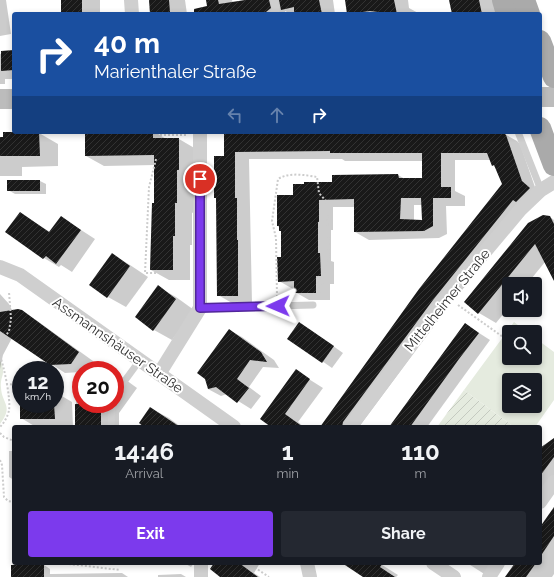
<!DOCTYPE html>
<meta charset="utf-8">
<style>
:root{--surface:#171b24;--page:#242831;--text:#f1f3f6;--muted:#9ea1a6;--accent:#7c3aed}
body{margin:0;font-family:Raleway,sans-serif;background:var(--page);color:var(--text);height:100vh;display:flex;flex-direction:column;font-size:15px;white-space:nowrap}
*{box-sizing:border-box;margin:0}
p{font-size:13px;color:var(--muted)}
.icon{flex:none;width:22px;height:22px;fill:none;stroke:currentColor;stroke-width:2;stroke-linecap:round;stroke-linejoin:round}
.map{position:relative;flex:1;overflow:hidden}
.drawer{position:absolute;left:12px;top:425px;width:530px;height:140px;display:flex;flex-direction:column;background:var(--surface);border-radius:4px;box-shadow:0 2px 6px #0003}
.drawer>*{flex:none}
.hud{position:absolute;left:12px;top:12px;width:530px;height:122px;border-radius:4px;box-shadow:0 2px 6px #0003;background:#1a4fa0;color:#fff;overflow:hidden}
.fabs{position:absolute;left:502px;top:277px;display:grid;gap:8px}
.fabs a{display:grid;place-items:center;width:40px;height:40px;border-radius:4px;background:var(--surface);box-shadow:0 2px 6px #0003;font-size:20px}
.speed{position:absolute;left:12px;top:361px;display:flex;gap:8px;font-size:20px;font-weight:700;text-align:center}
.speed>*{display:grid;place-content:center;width:52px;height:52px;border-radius:50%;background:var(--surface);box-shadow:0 2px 6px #0003;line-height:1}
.speed small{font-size:10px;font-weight:400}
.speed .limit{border:6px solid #d22;background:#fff;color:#111}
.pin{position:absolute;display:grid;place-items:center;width:34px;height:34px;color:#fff;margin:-17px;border:2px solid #fff;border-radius:50%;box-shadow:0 1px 4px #0007}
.me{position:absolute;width:44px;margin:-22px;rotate:269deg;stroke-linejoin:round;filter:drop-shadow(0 0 3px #0008)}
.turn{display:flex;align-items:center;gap:14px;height:84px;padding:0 16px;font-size:18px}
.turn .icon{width:52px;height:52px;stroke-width:2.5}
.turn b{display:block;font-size:28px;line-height:34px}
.lanes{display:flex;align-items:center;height:38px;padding:0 16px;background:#0003;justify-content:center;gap:20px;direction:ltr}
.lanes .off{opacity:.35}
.eta{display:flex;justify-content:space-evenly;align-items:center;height:68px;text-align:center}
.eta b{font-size:24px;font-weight:700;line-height:28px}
.cta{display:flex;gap:8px;margin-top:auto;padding:8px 16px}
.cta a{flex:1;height:46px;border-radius:4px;background:var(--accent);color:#fff;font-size:16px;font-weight:700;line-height:46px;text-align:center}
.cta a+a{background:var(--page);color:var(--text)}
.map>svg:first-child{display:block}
.park{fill:#e5ebdf;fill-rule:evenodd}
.garden{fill:url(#garden-furrows)}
.shadow{fill:#0003;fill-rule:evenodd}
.building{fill:url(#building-hatch);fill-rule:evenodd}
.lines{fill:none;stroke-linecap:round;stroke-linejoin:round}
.path{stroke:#ccc;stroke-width:2;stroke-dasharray:2 2;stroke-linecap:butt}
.service{stroke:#cfcfcf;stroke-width:7}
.minor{stroke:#cfcfcf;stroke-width:14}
.secondary{stroke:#bcbcbc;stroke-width:20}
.primary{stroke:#aaa;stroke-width:22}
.route-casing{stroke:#51269a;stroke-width:10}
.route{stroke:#7c3aed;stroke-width:7}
.labels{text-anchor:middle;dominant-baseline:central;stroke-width:4;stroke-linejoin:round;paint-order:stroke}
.street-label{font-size:14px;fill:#323232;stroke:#fff}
</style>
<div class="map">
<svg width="554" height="577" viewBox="0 0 554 577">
<defs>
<pattern id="garden-furrows" width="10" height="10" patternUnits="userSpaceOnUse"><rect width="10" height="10" fill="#e5ebdf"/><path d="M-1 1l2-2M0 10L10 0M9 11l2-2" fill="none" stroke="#c5cac0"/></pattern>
<pattern id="building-hatch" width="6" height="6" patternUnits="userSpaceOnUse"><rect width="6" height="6" fill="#191919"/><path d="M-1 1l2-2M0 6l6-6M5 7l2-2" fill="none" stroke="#323232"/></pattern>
</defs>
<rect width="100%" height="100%" fill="#fff"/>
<g class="park">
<path d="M514,322L527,332H509V358H535V338L554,352V400L535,427H514L464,390ZM509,380H535V406H509Z"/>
<path d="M0,360C7,375 0,374 1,388C2,404 14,406 0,424Z"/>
</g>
<path class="garden" d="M464,390L514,427H437Z"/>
<g class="shadow">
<path d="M0,0H6L11,34L0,36Z"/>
<path d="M62,0H100V14H65L62,13Z"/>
<path d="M150,0H185L187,14H153L151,13Z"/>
<path d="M207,0H232L233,3L248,0H333L335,14H291L285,11L286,14H209Z"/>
<path d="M346,0H408L409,8L420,14H348Z"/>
<path d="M450,0H493L496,14H453Z"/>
<path d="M14,51V79H5V84H0V54Z"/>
<path d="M120,132H155L166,139H179L196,149L194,212L192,213V245H190V280H169L151,270L155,204V165L104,166L86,156L120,134Z"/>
<path d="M225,132H501L517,141L520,144L536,190L528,208L447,308L359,427H321L503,184L496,168L493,165L491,160H455V191L465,196V206H446L447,234L439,238L369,240L355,232V207H333V230H331V261L334,262V284H330V300H309L295,292V289H293L279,281L282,258V232L278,226L294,196L333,183L398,175L405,179H423V161H345L342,159H249L252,303H232L218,295L217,199L215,197L225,157ZM414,205H423V221L414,220Z"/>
<path d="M4,133H39L58,144V166L22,167V176H0V138H4Z"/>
<path d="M40,181L46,184V194H15L8,190Z"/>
<path d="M20,213L50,232L61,217L95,239L72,272L61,265L59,267L44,258L6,232Z"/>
<path d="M550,217L554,220V279L545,262L527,284H509V307L496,323L479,313L465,302Z"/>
<path d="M112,254L130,265L148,277L126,307L108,297L91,284Z"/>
<path d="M158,287L176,297L194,310L172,340L154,330Z"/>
<path d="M0,294L9,304L12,310L21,311L36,320L93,361L87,370H81V372L65,373L12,338L3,355L0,369Z"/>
<path d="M465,324L490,340L427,427H390Z"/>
<path d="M309,329L343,353L332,368L289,338Z"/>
<path d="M229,330L242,337L274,360L279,368L263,367L249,387L261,396L251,409L227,394L221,396L208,389Z"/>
<path d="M99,363L112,370H94Z"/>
<path d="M296,371L323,388L298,422L304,427H273Z"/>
<path d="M115,372L137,388L119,413V427H76V400L78,397V392L81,387V404H115Z"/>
<path d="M20,392L21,404H55V392L72,402L73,427H36L21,418Z"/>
<path d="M150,408L169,418L181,427H146Z"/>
<path d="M554,439V491L540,510V449Z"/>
<path d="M9,451H14V480L9,477Z"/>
<path d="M554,510V574L552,577H507L516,563H540V530Z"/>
<path d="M93,563H120V564H94Z"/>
<path d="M184,563H194L191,567Z"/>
<path d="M215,563H260L254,573L260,577H222Z"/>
<path d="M343,563H379L398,575L396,577H365Z"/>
<path d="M467,563H503L489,577Z"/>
<path d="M44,565L50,569V574L122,573L128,577H12Z"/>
<path d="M181,574L186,577H158V575Z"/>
</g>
<g class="building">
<path d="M61,0H82V12L61,13Z"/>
<path d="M149,0H169L170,12L150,14Z"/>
<path d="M206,0H218L219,4L245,0H269L271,8L266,12V14H194V9L207,6Z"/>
<path d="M279,0H319L322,14H294V7L281,10Z"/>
<path d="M345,0H394L397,14H379L378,12L370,11L347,14Z"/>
<path d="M449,0H479L482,14H452Z"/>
<path d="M14,50V70L1,71V51Z"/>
<path d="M3,132H39L40,156H0V137H3Z"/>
<path d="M153,132V138H179V170H177V203H175V236H173V270H150L152,203H154V155L85,156V133Z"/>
<path d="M224,132H503L506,135L522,181L530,188L516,202L513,200L433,300L343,422L342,427H320L419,289L502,184L494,165L492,166L487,153H441V187H451V198H433V226L424,231L354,232V199L319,200V222H318V253H320L321,276H316V293H294V281L278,282L277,257H281V231H279V226H277V195H293V184H304V182H332V175L398,174L399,178H422V153H330V151L235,152V198H237V240H238V296H217L216,198H214V156H224ZM401,198H421L422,220L400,219Z"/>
<rect x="7" y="180" width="33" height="11"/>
<path d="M20,212L49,232L61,216L81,230L56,264L46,256L43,259L5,232Z"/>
<path d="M543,215L550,216L554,224V281L535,244L478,314L464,302L528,223Z"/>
<path d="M112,253L130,266L107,298L89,285Z"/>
<path d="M158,285L176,299L153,331L135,317Z"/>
<path d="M18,309L22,310L79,352L71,364L50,365L0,331V312Z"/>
<path d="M299,322L334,346L322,363L287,339Z"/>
<path d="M465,323L479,333L459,359L410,427H389Z"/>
<path d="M229,329L261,352L267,362L250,360L237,379L249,388L237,403L216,387L208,389L205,379L197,373Z"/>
<path d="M296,369L310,379L285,414L303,427H271L260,419Z"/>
<path d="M20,404H54L55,419H20Z"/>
<rect x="75" y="404" width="26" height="23"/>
<path d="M150,407L180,427H144L139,423Z"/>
<path d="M554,438V457L540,476V448Z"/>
<path d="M554,507V536L540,557V527Z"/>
<path d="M214,563H239L258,577H220L210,569Z"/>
<path d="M342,563H383L380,567L395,577H363Z"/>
<path d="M515,563H536L526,577H505Z"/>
<path d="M44,564V577H11V565Z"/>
</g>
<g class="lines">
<g class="path">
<path d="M87,0V14"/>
<path d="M168,14H173L171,0"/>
<path d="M156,135H187"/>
<path d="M156,159L149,187L145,273H187"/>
<path d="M277,297L276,238L272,221L278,179C289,172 305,175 317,177L319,193L326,201L328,226L329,252L327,269L318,297"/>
<path d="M458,305L503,337"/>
<path d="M0,344L9,331L11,319L9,292"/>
<path d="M0,356C4,366 11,400 9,410C8,416 4,423 0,427"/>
<path d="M6,384L21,385"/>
<path d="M55,386H61"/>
<path d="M139,427H140"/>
<path d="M0,433L4,437L14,441"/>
<path d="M0,460L2,465L4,497L8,501L14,502"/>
<path d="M61,563L120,570"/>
<path d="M248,563L269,577"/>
</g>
<g class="service">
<path d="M272,14L276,10L274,0"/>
<path d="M518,132L541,190"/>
<path d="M200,308L313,305"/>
<path d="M115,394L140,360"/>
<path d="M111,427L112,404"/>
</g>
<g class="minor">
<path d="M131,0L132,14"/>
<path d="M0,267L20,275L234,427"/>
<path d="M159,374L200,308V132"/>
<path d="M350,427L447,297L520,210L541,190L554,182"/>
<path d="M540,502L554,482"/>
<path d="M307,563L310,577"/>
<path d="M433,563L454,577"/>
<path d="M201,577V563"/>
<path d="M489,577L498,563"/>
</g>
<g class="secondary">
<path d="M540,97H554"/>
<path d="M0,99H14"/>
</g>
<g class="primary">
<path d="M503,0L507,14"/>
<path d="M524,0L529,14"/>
<path d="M540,41L554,77"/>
<path d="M540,128L554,165"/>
</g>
</g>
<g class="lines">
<g class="route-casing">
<path id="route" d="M200,179V308L278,306"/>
</g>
<use href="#route" class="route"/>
</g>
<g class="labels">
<g class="street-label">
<text transform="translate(447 300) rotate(-51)">Mittelheimer Straße</text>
<text transform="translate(118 345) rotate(35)">Assmannshäuser Straße</text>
</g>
</g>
</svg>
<div class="fabs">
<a><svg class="icon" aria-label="sound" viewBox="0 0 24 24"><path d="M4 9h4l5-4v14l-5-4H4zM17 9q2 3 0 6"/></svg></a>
<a><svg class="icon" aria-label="search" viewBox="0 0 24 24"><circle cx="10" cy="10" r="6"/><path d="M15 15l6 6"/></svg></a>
<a><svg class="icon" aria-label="layers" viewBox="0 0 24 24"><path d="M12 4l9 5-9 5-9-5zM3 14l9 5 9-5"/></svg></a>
</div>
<div class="speed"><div>12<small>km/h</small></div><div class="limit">20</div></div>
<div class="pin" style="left:200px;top:179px;background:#d93025"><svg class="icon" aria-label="arrive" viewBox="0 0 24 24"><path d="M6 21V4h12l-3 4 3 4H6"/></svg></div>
<svg class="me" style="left:278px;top:306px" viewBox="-20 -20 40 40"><path d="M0-17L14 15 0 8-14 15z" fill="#7c3aed" stroke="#fff" stroke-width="4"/></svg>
<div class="hud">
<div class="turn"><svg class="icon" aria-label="right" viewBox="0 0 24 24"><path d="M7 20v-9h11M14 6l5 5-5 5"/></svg><div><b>40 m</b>Marienthaler Straße</div></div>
<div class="lanes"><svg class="icon off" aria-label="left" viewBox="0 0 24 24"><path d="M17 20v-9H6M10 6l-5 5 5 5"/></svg><svg class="icon off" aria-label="ahead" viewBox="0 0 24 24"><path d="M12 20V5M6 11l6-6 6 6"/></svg><svg class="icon" aria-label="right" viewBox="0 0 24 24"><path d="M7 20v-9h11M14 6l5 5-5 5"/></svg></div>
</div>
<section class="drawer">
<div class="eta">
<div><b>14:46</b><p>Arrival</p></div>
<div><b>1</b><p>min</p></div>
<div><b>110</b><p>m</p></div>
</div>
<div class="cta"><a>Exit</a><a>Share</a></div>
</section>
</div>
